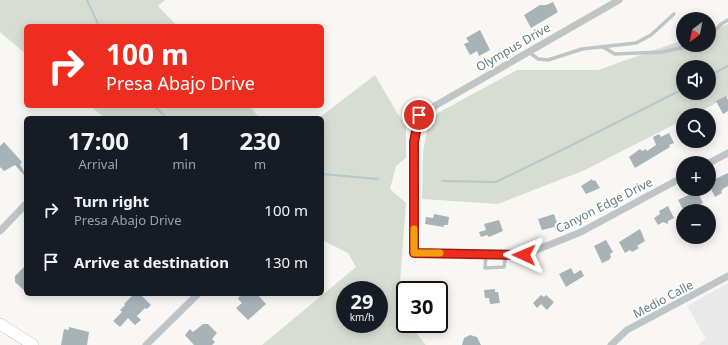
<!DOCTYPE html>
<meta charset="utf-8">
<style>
:root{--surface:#171b24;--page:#20242c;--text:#f1f3f6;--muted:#9ea1a6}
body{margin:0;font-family:"Noto Sans",sans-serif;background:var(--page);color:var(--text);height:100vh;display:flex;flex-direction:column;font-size:15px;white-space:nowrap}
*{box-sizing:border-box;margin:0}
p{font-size:13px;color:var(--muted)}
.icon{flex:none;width:22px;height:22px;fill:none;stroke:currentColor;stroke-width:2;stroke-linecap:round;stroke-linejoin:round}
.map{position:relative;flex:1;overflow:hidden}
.sheet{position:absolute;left:24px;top:116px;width:300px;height:180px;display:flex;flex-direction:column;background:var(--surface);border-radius:6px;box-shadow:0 2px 10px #0003}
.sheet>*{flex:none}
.hud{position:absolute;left:24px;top:24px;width:300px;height:84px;border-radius:6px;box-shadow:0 2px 10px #0003;background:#ed2d1f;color:#fff;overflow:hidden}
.needle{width:26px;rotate:212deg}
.buttons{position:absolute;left:676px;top:12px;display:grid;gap:8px}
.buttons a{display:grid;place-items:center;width:40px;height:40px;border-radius:50%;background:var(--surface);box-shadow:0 2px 10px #0003;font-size:20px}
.speed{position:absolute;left:336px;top:281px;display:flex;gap:8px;font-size:20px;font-weight:700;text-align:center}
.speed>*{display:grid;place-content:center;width:52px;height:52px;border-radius:50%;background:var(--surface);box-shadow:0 2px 10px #0003;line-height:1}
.speed small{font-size:10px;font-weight:400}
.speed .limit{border:2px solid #111;border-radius:6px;background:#fff;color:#111}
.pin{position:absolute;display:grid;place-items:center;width:34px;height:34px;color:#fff;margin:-17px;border:2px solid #fff;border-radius:50%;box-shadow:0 1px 4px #0007}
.me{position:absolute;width:44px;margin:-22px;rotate:271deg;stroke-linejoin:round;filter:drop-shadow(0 0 3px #0008)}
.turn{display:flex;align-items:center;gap:14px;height:84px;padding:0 16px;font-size:18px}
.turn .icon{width:52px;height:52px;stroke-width:2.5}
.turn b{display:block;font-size:28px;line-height:34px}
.eta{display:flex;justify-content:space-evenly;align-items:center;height:68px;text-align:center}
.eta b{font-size:24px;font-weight:700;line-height:28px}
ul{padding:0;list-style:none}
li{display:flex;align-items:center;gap:12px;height:52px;padding:0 16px}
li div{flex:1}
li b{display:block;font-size:15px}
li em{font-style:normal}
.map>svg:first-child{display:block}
.built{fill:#e8e9e8}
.green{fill:#d8ddd3;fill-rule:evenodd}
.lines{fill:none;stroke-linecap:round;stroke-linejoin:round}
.stream{stroke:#b7c8ca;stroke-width:2}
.building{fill:#a7b3b7}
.secondary-casing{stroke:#b2bbbe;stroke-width:12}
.lane{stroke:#bec5c7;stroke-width:3.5}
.street{stroke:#bec5c7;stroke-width:7}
.secondary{stroke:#fff;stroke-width:11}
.route-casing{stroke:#9a1d14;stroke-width:10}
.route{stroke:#ed2d1f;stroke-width:7}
.slow{stroke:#f59e0b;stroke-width:7}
.labels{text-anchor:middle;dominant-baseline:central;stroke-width:4;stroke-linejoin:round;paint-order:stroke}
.street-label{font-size:12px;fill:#617981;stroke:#fff}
</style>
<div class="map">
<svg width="728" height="345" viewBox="0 0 728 345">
<rect width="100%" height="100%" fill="#f8f7f4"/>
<path class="built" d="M728,283V345H698L706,339L687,306Z"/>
<g class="green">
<path d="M0,0H165L158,6L177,26H26V54L0,32Z"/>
<path d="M728,24V97L693,115H683V120L585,170L498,204L422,199L423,152L428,125L438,113L517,70H598L683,40V45H709V30ZM683,67H709V93H683Z"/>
<path d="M375,75L406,128V158L396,166L390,189L406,203L398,309L405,319V324H409L426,345H262L356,267L348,253L322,240V118H319ZM345,290H379V324H345Z"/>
<path d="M90,106H249L260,118H105Z"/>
</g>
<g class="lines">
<g class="stream">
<path d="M87,0L99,26"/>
<path d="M709,76L728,66"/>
<path d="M154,106L167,118"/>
<path d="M322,174L378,179"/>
<path d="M442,181L496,182L568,147L683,89"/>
</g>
</g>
<g class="building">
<path d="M553,2L558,12L531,28L524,15L540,5H546Z"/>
<path d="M480,30L490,50L479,56L477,51L470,55L464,44L469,42L466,38Z"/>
<path d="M726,96L728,100V111L723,114L716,101Z"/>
<path d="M669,133L674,143L669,145L670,147L635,168L629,157L640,149L642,151L646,149L647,151L656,145L653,137L659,134L661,137Z"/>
<path d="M4,142L22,162L20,164L25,174L24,175L15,165L4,171L0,167V146Z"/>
<path d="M728,173V186L724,188L721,191L722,193L715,197L711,189L709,190V182Z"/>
<path d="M592,179L593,181L595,180L600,188L586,194L581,186Z"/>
<path d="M697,191L703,203L688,211H684L678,200Z"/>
<path d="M668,206L674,218L668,221V224L663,222L658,225L654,218L660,214L659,211Z"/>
<path d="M434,214L449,217L448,225H444V227L425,224L426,217L433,218Z"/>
<path d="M554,214L558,226L542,230L538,219Z"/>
<path d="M499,220L503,231L489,237L487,235L481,237L479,232L486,230L484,224Z"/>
<path d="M640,229L645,241L637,246L639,248L632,252L630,250L625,253L619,242Z"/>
<path d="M606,240L613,252L610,254L611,257L609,260L602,263L594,246Z"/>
<path d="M26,265V292L15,282V276Z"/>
<path d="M571,268L574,274L581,270L584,276L566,287L559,274Z"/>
<path d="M428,283L429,290H405V287Z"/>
<path d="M495,289V292H498L500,303L490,304L489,298H485L484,290Z"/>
<path d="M134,294L136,296L140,294L151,305L147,309L145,308L137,316L141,320L135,325L128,318L120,327L113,321L122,312L120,310L125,305L124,304Z"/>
<path d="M241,294H257L266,304L248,320L236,308L242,303L238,299Z"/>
<path d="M541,295L544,297L546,295L554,302L547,310L541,304L537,308L533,303Z"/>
<path d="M203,324H208L217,333L212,339L215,342L212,345H194L185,335L190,329L193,332Z"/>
<path d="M69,327L89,332L87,345H61L64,329L69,330Z"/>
<path d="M470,335L477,337L481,345H462L464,338Z"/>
</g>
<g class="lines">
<g class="secondary-casing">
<path id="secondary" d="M0,324L33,345"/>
</g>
<g class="lane">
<path d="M709,37L721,24L728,20"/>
<path d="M603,47L615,54L662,52L694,45"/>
<path d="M529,52L538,59L548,60L582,49L636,43L651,35L674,14"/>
<path d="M486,254L485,268L504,267L506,254"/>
</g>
<g class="street">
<path d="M619,0L419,115L414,142V253L524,255L581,232L683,177"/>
<path d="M709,163L728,153"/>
<path d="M0,231L26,204"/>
<path d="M146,345L198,294"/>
<path d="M611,345L627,330L728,276"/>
</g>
<use href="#secondary" class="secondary"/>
</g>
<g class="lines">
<g class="route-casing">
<path id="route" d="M419,115L414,142V253L524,255"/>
</g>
<use href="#route" class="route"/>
<path class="slow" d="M414,229V253H440"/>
</g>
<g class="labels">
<g class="street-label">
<text transform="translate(513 47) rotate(-30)">Olympus Drive</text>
<text transform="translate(604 205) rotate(-27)">Canyon Edge Drive</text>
<text transform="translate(663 299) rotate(-28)">Medio Calle</text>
</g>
</g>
</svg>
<div class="buttons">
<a><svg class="needle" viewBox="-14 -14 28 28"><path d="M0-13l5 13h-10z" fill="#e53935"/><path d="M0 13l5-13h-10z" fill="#9ea1a6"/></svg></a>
<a><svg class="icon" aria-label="sound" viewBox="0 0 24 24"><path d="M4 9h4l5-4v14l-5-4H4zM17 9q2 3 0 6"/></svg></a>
<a><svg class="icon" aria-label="search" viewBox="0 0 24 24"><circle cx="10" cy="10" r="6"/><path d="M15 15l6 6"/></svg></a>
<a>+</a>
<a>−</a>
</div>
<div class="speed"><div>29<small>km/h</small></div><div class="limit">30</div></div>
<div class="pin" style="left:419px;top:115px;background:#d93025"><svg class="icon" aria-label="arrive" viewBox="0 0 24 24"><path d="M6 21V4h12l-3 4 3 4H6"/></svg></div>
<svg class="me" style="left:524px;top:255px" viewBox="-20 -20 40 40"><path d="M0-17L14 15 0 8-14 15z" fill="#ed2d1f" stroke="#fff" stroke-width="4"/></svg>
<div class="hud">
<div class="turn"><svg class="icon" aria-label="right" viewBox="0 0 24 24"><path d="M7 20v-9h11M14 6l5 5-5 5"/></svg><div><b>100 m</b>Presa Abajo Drive</div></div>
</div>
<section class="sheet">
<div class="eta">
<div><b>17:00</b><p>Arrival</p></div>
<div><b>1</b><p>min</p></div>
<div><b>230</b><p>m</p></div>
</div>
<ul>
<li><svg class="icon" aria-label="right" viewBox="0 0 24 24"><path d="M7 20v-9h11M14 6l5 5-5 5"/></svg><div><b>Turn right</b><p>Presa Abajo Drive</p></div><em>100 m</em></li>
<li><svg class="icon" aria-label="arrive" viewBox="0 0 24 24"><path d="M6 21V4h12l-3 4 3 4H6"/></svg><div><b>Arrive at destination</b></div><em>130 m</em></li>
</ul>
</section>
</div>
